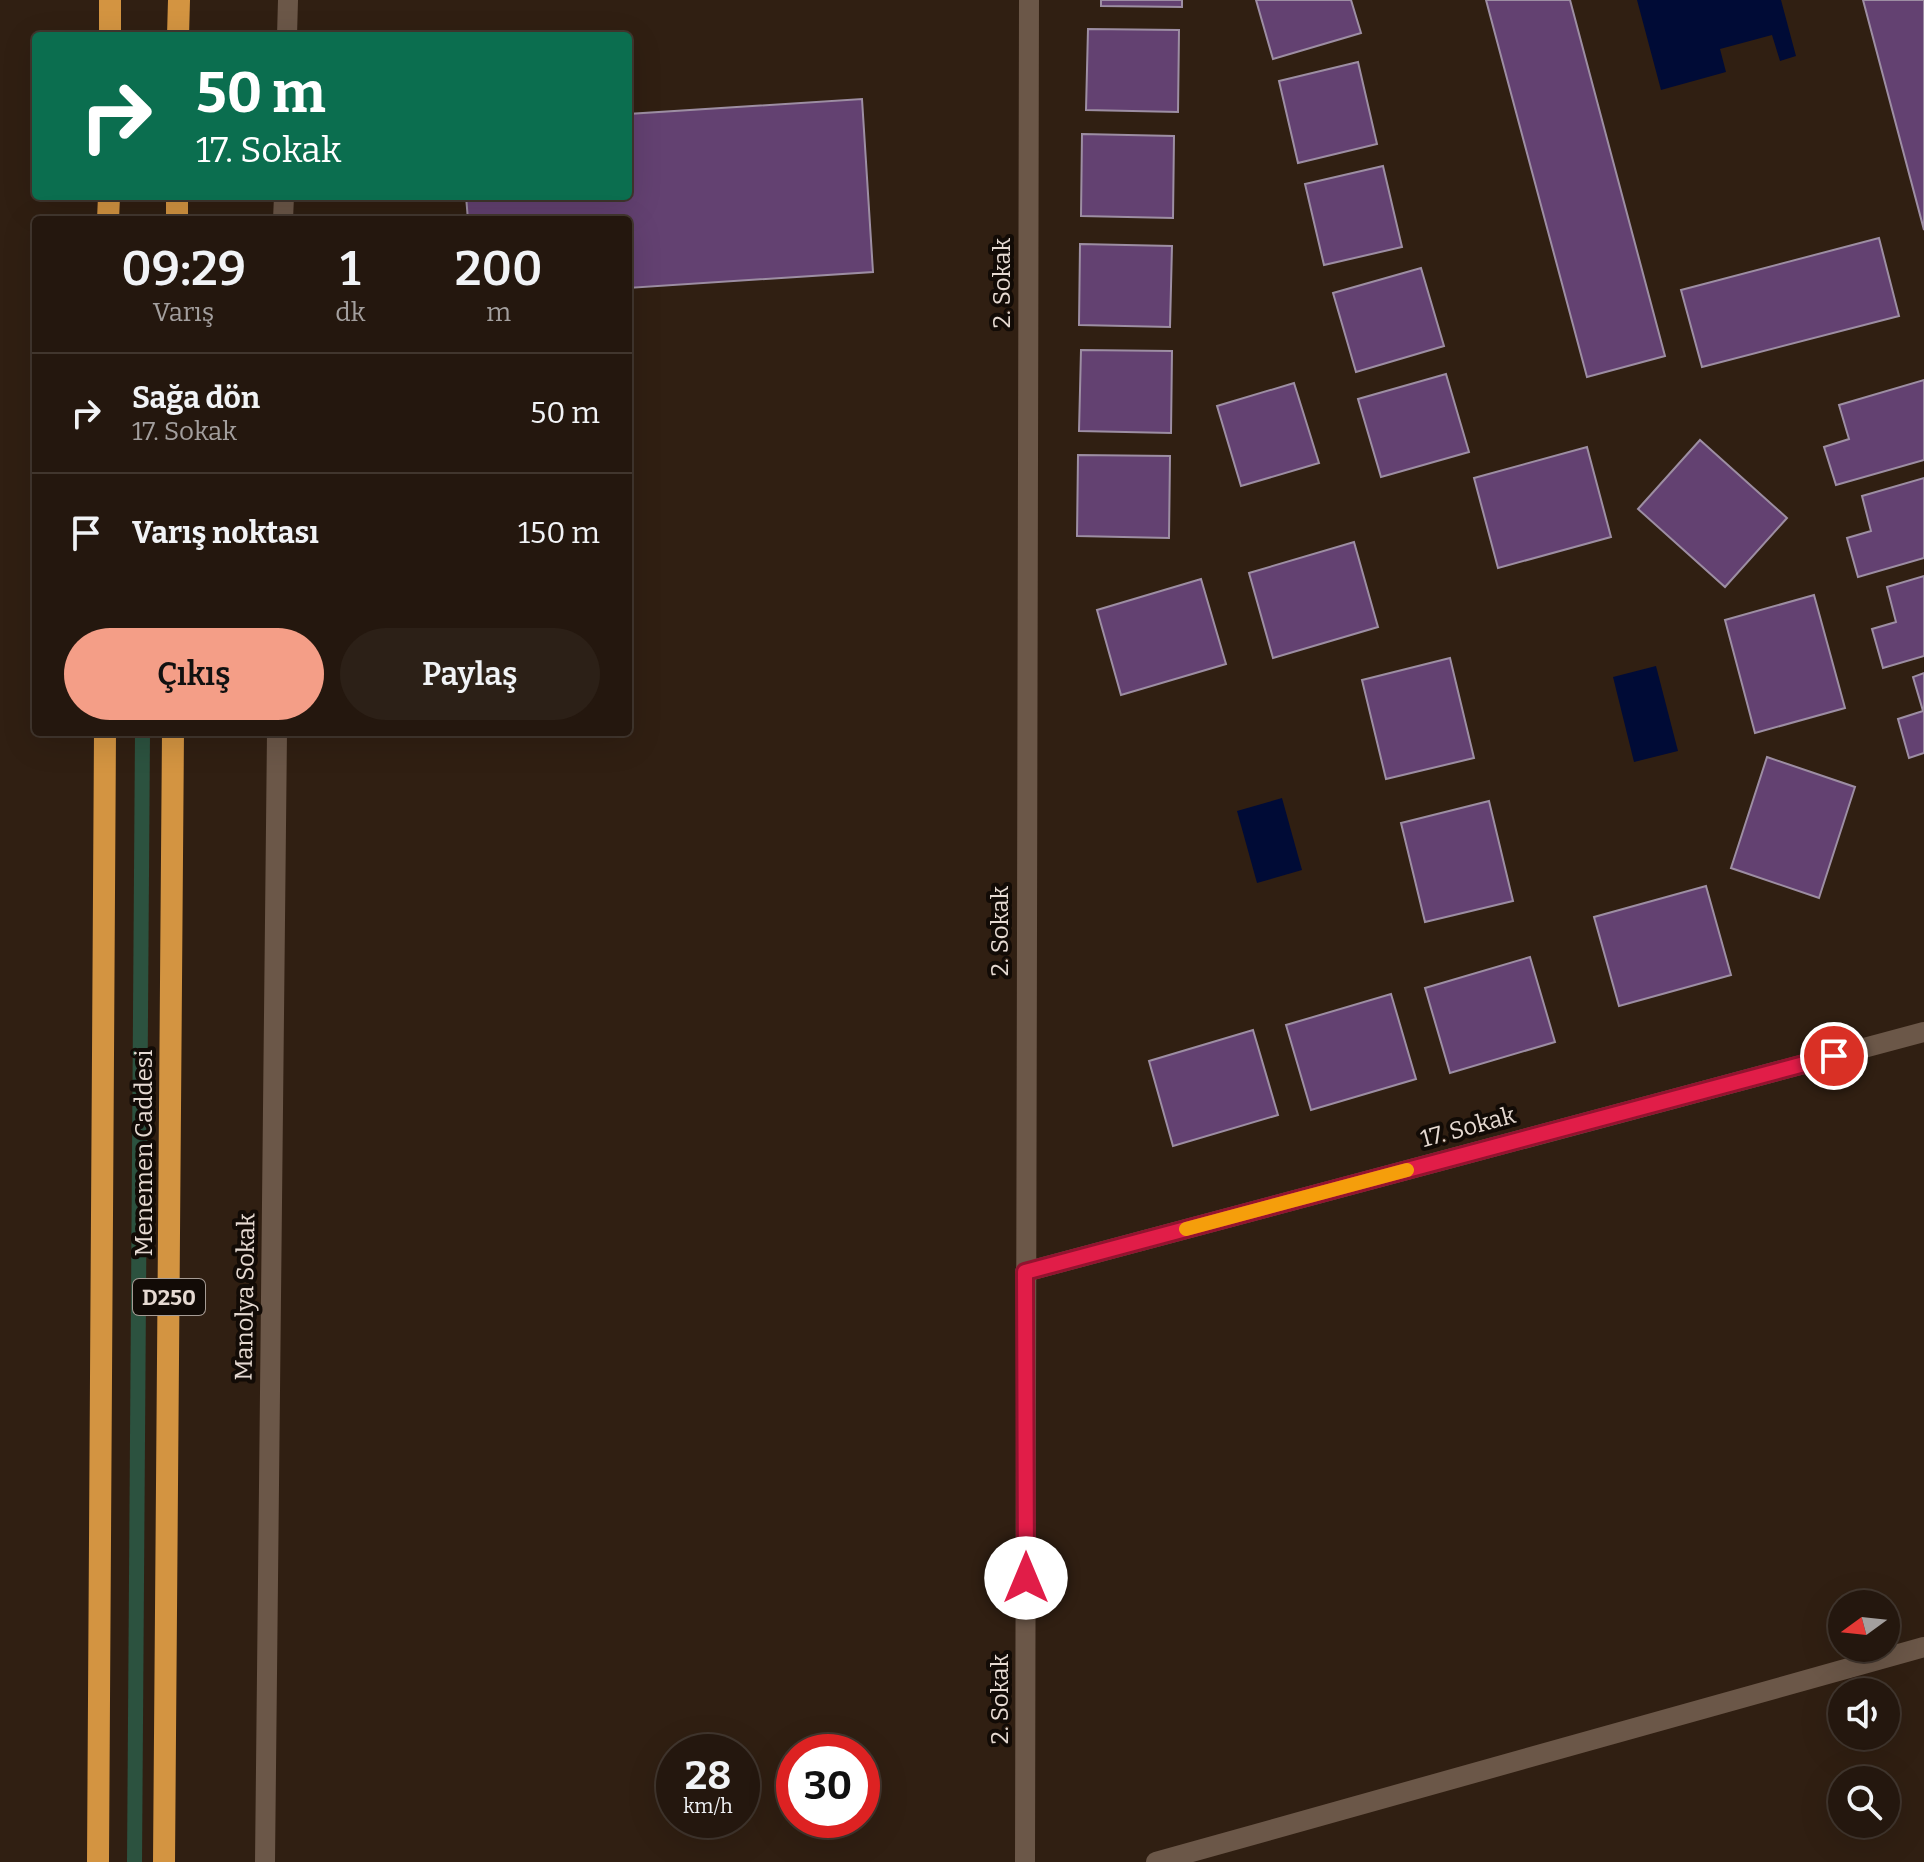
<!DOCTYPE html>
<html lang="tr">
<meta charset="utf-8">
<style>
:root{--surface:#24170e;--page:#2c2017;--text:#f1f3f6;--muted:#a39f9e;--line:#41362e;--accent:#f49e87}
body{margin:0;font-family:Bitter,serif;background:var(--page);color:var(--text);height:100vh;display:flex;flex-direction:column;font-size:30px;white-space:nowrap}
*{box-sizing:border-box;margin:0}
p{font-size:26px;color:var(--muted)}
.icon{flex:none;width:44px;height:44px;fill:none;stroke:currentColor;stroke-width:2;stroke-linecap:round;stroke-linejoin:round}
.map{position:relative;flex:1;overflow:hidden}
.drawer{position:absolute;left:32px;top:216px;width:600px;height:520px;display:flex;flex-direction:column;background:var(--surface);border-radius:8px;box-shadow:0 8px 32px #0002,0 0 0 2px var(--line)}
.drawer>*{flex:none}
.hud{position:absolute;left:32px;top:32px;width:600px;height:168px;border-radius:8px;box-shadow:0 8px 32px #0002,0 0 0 2px var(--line);background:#0b6e4f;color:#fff;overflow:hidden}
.needle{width:52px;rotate:255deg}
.buttons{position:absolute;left:1828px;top:1590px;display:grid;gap:16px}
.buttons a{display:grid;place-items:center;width:72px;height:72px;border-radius:50%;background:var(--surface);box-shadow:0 8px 32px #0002,0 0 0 2px var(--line);font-size:40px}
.speed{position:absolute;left:656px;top:1734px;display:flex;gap:16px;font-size:40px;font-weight:700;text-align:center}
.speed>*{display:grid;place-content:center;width:104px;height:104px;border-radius:50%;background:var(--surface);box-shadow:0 8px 32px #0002,0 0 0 2px var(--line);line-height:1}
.speed small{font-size:20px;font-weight:400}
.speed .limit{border:12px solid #d22;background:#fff;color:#111}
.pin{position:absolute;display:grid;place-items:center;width:68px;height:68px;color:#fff;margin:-34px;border:4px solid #fff;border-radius:50%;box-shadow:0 2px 8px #0007}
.me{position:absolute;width:88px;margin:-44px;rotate:0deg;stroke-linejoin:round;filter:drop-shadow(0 0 6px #0008)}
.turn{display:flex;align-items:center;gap:28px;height:168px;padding:0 32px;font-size:36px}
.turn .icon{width:104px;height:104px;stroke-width:2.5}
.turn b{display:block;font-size:56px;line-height:68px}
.eta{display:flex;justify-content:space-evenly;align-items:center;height:136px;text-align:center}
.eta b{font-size:48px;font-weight:600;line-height:56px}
.cta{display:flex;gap:16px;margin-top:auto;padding:16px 32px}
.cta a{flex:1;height:92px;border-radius:48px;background:var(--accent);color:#111;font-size:32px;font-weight:600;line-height:92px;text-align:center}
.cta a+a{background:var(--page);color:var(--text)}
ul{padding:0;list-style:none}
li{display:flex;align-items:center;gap:24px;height:120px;padding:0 32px;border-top:2px solid var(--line)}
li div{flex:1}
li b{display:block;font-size:30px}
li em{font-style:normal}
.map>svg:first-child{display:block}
.green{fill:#2c523f}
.water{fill:#000b36}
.building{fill:#634171;stroke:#9d8ea3;stroke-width:2}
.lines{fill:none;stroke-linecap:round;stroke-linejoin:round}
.minor{stroke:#6b5748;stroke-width:20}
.trunk{stroke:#d39441;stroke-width:22}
.route-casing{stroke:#92132f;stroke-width:20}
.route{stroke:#e11d48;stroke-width:14}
.slow{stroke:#f59e0b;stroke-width:14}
.labels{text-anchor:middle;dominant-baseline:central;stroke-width:8;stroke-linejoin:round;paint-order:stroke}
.shield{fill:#120b06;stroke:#a69c95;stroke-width:2}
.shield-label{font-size:22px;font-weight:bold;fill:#e6dad2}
.street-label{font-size:24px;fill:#e6dad2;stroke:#120b06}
</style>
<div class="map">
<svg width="1924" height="1862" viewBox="0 0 1924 1862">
<rect width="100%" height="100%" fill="#301f12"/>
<path class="green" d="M135,732H150L142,1862H127Z"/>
<g class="water">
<path d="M1637,0H1781L1796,56L1780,61L1772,35L1720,49L1726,72L1661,90Z"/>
<path d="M1656,666L1678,751L1634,762L1613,677Z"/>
<path d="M1282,798L1302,870L1257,883L1237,811Z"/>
</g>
<g class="building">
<path d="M1101,0H1182V7L1101,6Z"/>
<path d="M1256,0H1351L1361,33L1273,59Z"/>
<path d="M1486,0H1570L1665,356L1587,377Z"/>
<path d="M1863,0H1924V230Z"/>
<path d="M1088,29L1179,30L1178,112L1086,110Z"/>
<path d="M1358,62L1377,144L1298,163L1279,81Z"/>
<path d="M862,99L873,272L628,288V220H468L466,196H628V114Z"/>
<path d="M1082,134L1174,136L1173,218L1081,216Z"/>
<path d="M1383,166L1402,247L1324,265L1305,184Z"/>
<path d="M1879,238L1899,316L1702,367L1681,290Z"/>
<path d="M1080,244L1172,246L1170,327L1079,325Z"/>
<path d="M1421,268L1444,346L1356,372L1333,293Z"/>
<path d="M1081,350L1172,351L1171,433L1079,431Z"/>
<path d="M1446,374L1469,452L1381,477L1358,399Z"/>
<path d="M1924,380V460L1836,485L1824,447L1849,439L1839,405Z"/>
<path d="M1294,383L1319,463L1241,486L1217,406Z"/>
<path d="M1700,440L1787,518L1725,587L1638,509Z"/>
<path d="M1587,447L1611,537L1498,568L1474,478Z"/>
<path d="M1078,455L1170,456L1169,538L1077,536Z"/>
<path d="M1924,478V558L1858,577L1847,538L1871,531L1862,496Z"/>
<path d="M1354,542L1378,627L1273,658L1249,573Z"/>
<path d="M1924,576V656L1883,668L1872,629L1896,622L1887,587Z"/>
<path d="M1201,579L1226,664L1121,695L1097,610Z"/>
<path d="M1814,595L1845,708L1755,733L1725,620Z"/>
<path d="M1450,658L1474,758L1386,779L1362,680Z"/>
<path d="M1924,673V753L1909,758L1898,719L1923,711L1913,677Z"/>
<path d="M1767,757L1855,787L1819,898L1731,868Z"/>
<path d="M1489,801L1513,901L1425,922L1401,823Z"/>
<path d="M1706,886L1731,975L1619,1006L1594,917Z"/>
<path d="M1530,957L1555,1042L1450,1073L1425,988Z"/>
<path d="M1391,994L1416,1079L1311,1110L1286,1025Z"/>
<path d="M1253,1030L1278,1115L1173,1146L1149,1061Z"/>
</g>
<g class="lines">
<g class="minor">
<path d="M287,36L288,0"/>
<path d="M283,220L284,196"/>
<path d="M1025,1272L1924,1032"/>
<path d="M265,1862L277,732"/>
<path d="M1025,1862L1029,0"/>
<path d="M1156,1862L1924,1647"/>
</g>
<g class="trunk">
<path d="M110,36V0"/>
<path d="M178,36L179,0"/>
<path d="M108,220L109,196"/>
<path d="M177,220V196"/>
<path d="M98,1862L105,732"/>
<path d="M164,1862L173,732"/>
</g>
</g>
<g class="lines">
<g class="route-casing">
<path id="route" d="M1026,1578L1025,1272L1834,1056"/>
</g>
<use href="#route" class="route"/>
<path class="slow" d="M1186,1229L1407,1170"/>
</g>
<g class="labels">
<rect class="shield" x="133" y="1279" width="72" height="36" rx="6"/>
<g class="shield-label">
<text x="169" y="1297">D250</text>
</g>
<g class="street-label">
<text transform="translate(1002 283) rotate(-90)">2. Sokak</text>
<text transform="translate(1000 931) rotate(-90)">2. Sokak</text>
<text transform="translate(1468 1127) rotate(-15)">17. Sokak</text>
<text transform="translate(144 1153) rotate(-90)">Menemen Caddesi</text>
<text transform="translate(245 1297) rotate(-89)">Manolya Sokak</text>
<text transform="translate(1000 1699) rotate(-90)">2. Sokak</text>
</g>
</g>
</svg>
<div class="buttons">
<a><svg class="needle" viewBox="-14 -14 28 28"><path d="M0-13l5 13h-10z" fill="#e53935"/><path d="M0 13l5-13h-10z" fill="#a39f9e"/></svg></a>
<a><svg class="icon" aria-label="sound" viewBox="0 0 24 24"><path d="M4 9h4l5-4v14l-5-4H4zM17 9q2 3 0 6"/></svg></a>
<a><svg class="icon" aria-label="search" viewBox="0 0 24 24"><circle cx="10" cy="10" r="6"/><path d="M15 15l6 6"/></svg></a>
</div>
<div class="speed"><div>28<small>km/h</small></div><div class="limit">30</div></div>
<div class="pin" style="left:1834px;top:1056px;background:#d93025"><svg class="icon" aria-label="arrive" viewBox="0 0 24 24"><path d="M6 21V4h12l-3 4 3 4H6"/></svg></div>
<svg class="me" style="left:1026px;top:1578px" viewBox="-20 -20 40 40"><circle r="19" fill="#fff"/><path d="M0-13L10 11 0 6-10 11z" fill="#e11d48"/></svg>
<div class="hud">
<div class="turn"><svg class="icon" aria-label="right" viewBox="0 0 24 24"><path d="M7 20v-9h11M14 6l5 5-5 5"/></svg><div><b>50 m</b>17. Sokak</div></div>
</div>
<section class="drawer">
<div class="eta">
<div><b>09:29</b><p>Varış</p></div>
<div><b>1</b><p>dk</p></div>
<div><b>200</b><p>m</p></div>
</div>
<ul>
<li><svg class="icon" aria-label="right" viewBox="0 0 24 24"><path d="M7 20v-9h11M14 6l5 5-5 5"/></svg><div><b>Sağa dön</b><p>17. Sokak</p></div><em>50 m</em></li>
<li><svg class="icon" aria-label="arrive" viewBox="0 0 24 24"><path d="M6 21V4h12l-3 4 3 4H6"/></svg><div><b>Varış noktası</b></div><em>150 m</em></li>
</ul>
<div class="cta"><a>Çıkış</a><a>Paylaş</a></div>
</section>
</div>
